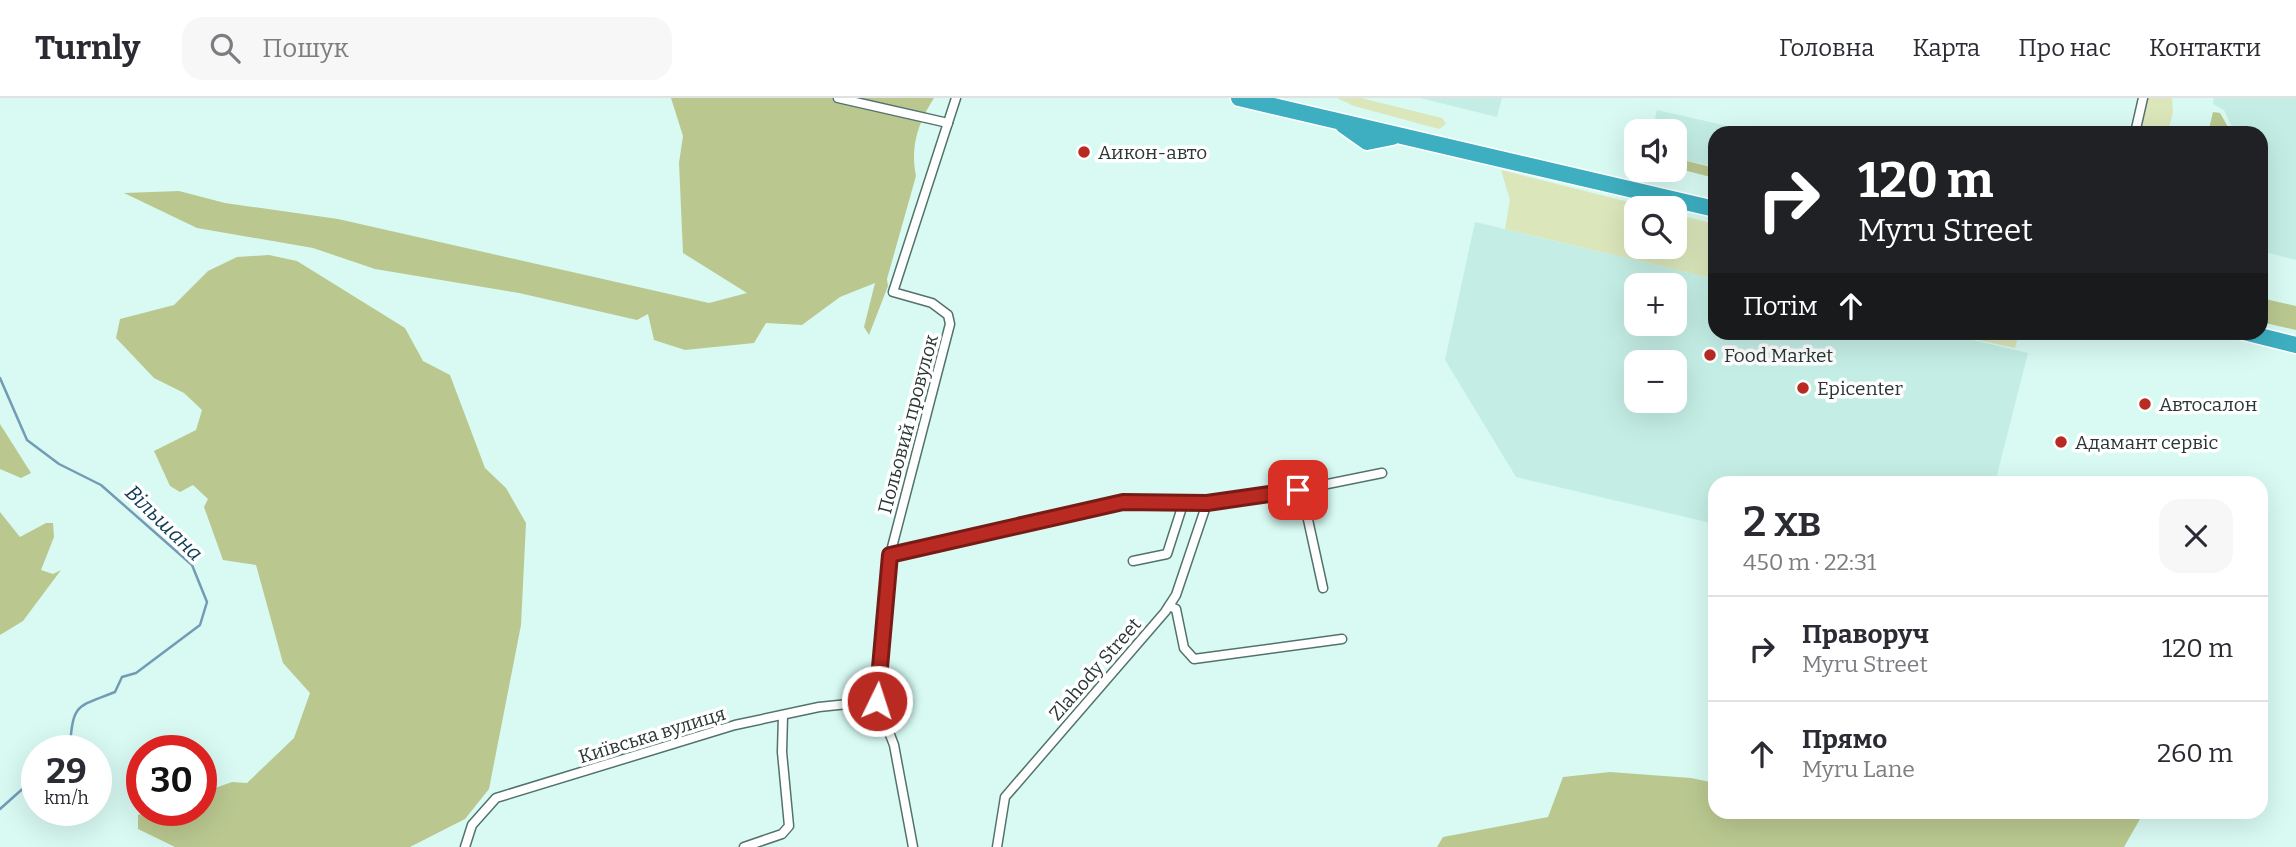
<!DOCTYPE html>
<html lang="uk">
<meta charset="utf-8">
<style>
:root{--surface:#fff;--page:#f7f7f7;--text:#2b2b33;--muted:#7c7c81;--line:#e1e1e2}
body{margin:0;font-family:Bitter,serif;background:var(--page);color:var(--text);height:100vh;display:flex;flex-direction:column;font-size:26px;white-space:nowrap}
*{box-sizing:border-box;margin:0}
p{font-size:23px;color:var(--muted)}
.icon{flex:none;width:38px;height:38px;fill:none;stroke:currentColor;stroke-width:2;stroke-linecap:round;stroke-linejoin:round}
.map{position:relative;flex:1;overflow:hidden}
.side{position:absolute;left:1708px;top:378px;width:560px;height:343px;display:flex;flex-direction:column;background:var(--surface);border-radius:21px;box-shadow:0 7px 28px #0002}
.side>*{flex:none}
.guide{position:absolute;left:1708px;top:28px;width:560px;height:214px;border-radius:21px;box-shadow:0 7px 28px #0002;background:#202124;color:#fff;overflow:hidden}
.fabs{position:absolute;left:1624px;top:21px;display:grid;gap:14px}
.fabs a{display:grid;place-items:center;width:63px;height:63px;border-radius:14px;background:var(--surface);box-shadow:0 7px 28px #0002;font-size:35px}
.speed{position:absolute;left:21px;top:637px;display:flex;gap:14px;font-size:35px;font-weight:700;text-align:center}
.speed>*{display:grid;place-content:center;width:91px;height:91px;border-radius:50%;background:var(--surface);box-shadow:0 7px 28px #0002;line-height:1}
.speed small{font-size:18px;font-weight:400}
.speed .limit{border:10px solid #d22;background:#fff;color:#111}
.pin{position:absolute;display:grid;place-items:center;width:60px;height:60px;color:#fff;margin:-30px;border-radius:14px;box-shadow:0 4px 10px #0006}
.me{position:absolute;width:77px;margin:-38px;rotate:4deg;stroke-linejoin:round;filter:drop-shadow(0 0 5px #0008)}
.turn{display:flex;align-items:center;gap:24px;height:147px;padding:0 35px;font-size:32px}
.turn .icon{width:91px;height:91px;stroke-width:2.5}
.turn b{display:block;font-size:49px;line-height:60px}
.then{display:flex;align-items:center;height:66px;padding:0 35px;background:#0003;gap:14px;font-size:26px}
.round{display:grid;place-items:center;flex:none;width:74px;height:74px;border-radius:21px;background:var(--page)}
.headline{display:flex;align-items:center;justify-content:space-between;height:119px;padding:0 35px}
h1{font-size:42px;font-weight:600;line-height:52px}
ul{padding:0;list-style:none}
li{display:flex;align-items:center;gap:21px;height:105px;padding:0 35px;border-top:2px solid var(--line)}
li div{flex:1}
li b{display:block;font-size:26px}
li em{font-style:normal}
header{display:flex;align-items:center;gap:42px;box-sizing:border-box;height:98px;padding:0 35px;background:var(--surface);border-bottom:2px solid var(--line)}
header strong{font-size:33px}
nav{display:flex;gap:38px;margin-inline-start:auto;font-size:24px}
.search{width:490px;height:63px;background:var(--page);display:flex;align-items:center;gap:18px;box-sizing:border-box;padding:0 24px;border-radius:21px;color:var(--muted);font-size:26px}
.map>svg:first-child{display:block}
.built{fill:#c4eee5;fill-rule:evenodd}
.green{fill:#dbe6bb}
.forest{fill:#bac890}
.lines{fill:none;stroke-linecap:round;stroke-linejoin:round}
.stream{stroke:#739bb6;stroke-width:2.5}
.street-casing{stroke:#53726b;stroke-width:11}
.highway-casing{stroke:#fff;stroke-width:19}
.street{stroke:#fff;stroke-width:8}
.highway{stroke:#3dafc1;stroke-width:16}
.route-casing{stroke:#781b16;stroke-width:18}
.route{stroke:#b82a22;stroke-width:12}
.poi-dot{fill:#b82a22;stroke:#fff;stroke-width:2.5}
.labels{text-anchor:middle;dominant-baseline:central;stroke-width:7;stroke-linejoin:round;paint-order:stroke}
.poi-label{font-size:19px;fill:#2a3734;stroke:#fff;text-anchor:start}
.street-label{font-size:19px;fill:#2a3734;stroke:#fff}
.water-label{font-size:21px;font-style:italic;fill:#113b55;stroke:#fff}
</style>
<header>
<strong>Turnly</strong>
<div class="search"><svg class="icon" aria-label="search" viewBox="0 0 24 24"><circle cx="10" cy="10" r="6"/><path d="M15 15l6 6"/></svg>Пошук</div>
<nav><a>Головна</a><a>Карта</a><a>Про нас</a><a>Контакти</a></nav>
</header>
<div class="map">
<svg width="2296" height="749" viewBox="0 0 2296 749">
<rect width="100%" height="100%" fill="#d8faf3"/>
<g class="built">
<path d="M1420,0H1502L1497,19Z"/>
<path d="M2214,0H2296V162L2261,153V35L2232,29L2224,12L2213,6Z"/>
<path d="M1657,12L1758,35H1715V69L1675,60V33H1652Z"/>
<path d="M1475,124L1715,181V234L1943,235L2028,255L1995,385H1715V426L1516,379L1445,262ZM1636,187H1675V226H1636ZM1636,264H1675V303H1636Z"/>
</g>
<g class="green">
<path d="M1337,0H1361L1442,20L1446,26L1439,31L1354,8Z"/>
<path d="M2148,0H2172L2173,14L2168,35H2140Z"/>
<path d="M1501,72L1653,110H1636V149H1675V116L1715,126V181L1505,131L1510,102Z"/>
<path d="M1947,235L2019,234V235L2015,250Z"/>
</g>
<g class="forest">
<path d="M671,0H934C918,25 910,48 916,78L887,181L888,188L869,237L864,229L875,185L840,199L802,227L766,225L754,245L685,252L654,242L648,216L637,222L519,195L375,171L313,150L197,130L124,95L179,93L225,105L338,121L709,205L747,195L683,155L679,65L683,38Z"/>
<path d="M2213,14L2220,15L2228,29L2240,35H2208Z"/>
<path d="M1675,60L1715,70V80L1675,70Z"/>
<path d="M269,157L297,163L405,230L423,263L450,277L485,370L506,390L526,425L521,527L489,691L465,721L410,749H175L138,731V717L152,712H201V695L232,684L247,685L294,640L310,595L283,565L256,467L223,462L204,409L208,401L193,387L180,394L170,388L154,353L196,332L202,312L184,295L154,280L116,240L120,221L174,207L208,173L237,159Z"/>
<path d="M2261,200L2296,208V232L2261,224Z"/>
<path d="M0,326L31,375L21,380L0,371Z"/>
<path d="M0,414L20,439L46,425H53L54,439L41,472L53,476L61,472L23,523L0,537Z"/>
<path d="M1610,674L1691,680L1715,685V714H2144L2124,749H1437L1443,739L1548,719L1563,679Z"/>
</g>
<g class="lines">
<g class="stream">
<path d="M0,280L27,342L59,366L101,387L192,467L207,504L200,527L136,575L122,579L115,594C77,609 73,605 70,648L65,653"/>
<path d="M0,711L37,678"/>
</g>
<g class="street-casing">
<g id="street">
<path d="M838,0L948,25"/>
<path d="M2135,35L2143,0"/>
<path d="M1298,392L1305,408L1323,490"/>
<path d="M890,457L1123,404L1207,405L1253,401L1382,375"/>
<path d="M1133,463L1167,456L1184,403"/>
<path d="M1169,508L1176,511L1184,550L1194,561L1342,541"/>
<path d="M465,749L472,727L496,700L735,627L819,609L877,603"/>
<path d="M744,749L782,736L789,728L782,654L783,617"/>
<path d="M913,749L894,647L877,603L881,547L890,457L950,226L948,217L932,205L893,194L956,0"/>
<path d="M997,749L1005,699L1165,514L1176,497L1207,405"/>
</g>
</g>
<g class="highway-casing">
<g id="highway">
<path d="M1239,0L1715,111"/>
<path d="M1343,27L1367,44L1392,39"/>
<path d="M2244,234L2296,247"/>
</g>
</g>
<use href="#street" class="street"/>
<use href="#highway" class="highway"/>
</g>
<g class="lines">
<g class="route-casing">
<path id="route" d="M877,603L890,457L1123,404L1207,405L1298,392"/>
</g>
<use href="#route" class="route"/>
</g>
<g class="poi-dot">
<circle cx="1084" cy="54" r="7"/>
<circle cx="1710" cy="257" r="7"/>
<circle cx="1803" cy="290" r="7"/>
<circle cx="2145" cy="306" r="7"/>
<circle cx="2061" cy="344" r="7"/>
</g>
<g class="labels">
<g class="poi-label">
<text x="1098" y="54">Аикон-авто</text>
<text x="1724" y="257">Food Market</text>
<text x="1817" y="290">Epicenter</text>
<text x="2159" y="306">Автосалон</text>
<text x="2075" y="344">Адамант сервіс</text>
</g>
<g class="street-label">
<text transform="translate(908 326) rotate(-75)">Польовий провулок</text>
<text transform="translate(1095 571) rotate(-49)">Zlahody Street</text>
<text transform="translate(652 637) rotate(-17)">Київська вулиця</text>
</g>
<g class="water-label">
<text transform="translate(164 425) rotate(44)">Вільшана</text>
</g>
</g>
</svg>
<div class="fabs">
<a><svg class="icon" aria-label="sound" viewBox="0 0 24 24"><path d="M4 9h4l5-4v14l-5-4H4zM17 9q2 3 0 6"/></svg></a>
<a><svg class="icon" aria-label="search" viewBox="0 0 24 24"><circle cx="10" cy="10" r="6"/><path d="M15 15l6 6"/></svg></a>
<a>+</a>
<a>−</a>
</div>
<div class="speed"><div>29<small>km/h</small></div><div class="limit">30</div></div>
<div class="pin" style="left:1298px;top:392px;background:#d93025"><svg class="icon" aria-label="arrive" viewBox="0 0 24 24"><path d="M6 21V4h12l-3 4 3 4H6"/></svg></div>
<svg class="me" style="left:877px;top:603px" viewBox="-20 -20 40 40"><circle r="17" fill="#b82a22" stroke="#fff" stroke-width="3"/><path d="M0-11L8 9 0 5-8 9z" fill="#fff"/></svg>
<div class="guide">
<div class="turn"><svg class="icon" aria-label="right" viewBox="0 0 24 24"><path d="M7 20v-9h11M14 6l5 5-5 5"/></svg><div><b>120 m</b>Myru Street</div></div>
<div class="then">Потім<svg class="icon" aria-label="ahead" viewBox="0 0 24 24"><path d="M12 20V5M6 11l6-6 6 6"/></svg></div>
</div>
<section class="side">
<div class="headline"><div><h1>2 хв</h1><p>450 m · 22:31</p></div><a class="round"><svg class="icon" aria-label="close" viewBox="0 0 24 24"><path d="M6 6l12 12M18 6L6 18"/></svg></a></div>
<ul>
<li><svg class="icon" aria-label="right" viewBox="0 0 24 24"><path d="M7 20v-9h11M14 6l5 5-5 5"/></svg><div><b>Праворуч</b><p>Myru Street</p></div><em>120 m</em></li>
<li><svg class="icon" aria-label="ahead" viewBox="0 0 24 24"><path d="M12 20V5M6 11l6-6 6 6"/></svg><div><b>Прямо</b><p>Myru Lane</p></div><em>260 m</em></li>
</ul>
</section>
</div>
